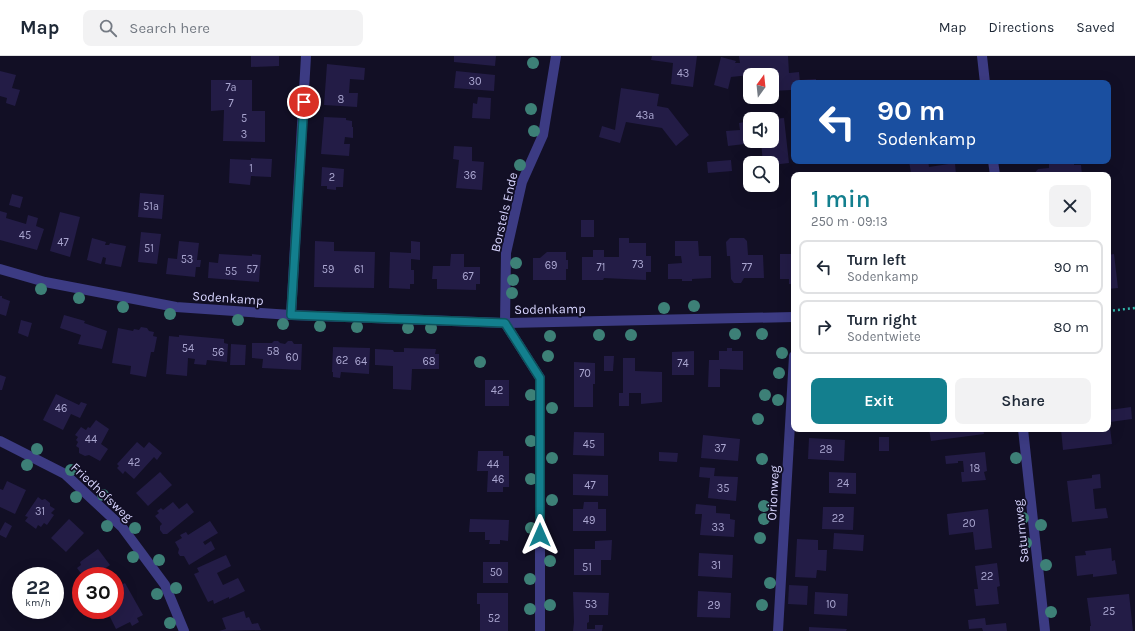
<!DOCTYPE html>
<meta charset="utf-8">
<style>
:root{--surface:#fff;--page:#f2f2f3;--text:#1f2937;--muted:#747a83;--line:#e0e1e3;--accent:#137f8e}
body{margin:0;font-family:Karla,sans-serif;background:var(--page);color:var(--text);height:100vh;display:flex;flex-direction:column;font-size:15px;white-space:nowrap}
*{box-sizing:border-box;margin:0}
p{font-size:13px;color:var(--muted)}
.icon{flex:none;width:22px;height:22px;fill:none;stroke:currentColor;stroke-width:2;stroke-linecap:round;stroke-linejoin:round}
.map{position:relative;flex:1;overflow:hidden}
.drawer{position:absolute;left:791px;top:116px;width:320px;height:260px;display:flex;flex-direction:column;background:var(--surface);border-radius:8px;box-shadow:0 4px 16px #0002}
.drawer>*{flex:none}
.hud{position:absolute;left:791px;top:24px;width:320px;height:84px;border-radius:8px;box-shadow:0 4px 16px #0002;background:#1a4fa0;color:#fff;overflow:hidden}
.needle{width:26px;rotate:15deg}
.tools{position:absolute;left:743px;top:12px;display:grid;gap:8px}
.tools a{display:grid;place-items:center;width:36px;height:36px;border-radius:8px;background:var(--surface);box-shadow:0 4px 16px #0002;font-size:20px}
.speed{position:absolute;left:12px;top:511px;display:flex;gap:8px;font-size:20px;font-weight:700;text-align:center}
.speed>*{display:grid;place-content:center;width:52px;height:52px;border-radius:50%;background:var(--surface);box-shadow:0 4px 16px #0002;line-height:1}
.speed small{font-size:10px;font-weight:400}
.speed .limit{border:6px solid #d22;background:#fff;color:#111}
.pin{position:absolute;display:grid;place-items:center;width:34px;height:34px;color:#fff;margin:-17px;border:2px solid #fff;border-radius:50%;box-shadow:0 1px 4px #0007}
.me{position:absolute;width:44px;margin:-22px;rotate:0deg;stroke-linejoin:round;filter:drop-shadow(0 0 3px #0008)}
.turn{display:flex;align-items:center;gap:14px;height:84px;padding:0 20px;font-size:18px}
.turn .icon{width:52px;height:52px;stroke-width:2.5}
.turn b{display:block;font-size:28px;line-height:34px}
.round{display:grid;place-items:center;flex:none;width:42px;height:42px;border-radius:8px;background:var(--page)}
.headline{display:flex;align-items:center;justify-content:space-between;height:68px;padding:0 20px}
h1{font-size:24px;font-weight:600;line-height:30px;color:var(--accent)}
.action{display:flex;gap:8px;margin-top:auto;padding:8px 20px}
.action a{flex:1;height:46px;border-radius:8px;background:var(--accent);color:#fff;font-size:16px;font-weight:600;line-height:46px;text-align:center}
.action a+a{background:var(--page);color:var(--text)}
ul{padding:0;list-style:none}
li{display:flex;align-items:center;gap:12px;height:54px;margin:0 8px 6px;padding:0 12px;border:2px solid var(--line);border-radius:8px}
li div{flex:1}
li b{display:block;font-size:15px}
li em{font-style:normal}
header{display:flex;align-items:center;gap:24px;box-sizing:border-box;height:56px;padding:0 20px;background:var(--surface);border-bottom:1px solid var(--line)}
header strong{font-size:19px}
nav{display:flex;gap:22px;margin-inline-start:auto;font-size:14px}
.search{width:280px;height:36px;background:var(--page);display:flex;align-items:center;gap:10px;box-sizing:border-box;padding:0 14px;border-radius:8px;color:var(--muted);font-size:15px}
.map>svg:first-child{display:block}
.building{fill:#231c46}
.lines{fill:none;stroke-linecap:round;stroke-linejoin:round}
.path{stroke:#31b5a9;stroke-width:2.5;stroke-dasharray:2 3;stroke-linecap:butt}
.minor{stroke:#3c3b83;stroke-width:10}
.tree{fill:#3d8077}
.route-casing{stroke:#0c535c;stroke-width:10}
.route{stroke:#137f8e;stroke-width:7}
.labels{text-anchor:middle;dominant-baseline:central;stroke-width:3.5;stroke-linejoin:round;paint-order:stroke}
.number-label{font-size:11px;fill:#aaa6d0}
.street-label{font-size:13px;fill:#d7d4fe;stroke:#120f25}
</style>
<header>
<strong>Map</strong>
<div class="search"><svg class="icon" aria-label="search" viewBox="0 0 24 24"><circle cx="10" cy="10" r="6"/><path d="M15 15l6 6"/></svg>Search here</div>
<nav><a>Map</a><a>Directions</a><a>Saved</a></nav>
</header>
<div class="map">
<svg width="1135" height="575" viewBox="0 0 1135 575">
<rect width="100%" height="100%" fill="#120f25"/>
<g class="building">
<path d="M251,0H279V10L251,11Z"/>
<path d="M454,0H496L495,10L454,6Z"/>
<path d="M652,0H697L693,31L671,28L673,7L651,4Z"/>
<path d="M739,0H788L789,17L799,16L800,27H794V52H793L791,34L772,35V19H769V17L731,21L728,33L714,29L721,1L736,5L735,7H740Z"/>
<path d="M327,8L365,12L364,24L350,23L349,37H358L357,51L324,49Z"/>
<path d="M0,15L16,19L12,32L20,34L15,50L6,47L7,42L0,40Z"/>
<path d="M456,15L495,19L494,35L454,32Z"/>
<path d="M816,23V27H802L801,24Z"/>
<path d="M211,24H252V55H265V86L223,85L224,54L211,55Z"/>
<path d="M621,32L659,38L657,50L668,52L689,79L676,90L662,72L626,66L620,87L599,81L602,70L615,74Z"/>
<path d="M478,41L491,42L490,63L472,62L473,47L477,48Z"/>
<path d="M324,61L346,62V64L352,65V71H353V82L345,81L344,88H350L349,100L321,98Z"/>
<path d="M784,62L789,107L772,109V107H763L761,86L728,90L726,75L740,74L739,67L750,65V85H772V63Z"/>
<path d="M454,90L472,91V105L484,106L482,134L456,132L459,104L453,103Z"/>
<path d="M251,102L272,103L271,121L251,120L250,129L229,127L230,103L251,104Z"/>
<path d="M731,104L732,115L708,117L707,106Z"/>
<path d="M909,105H928L929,111L955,107L956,119H922L921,116L911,117Z"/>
<path d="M1049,105H1074V109H1081L1082,119H1033L1038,113L1049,112Z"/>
<path d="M322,111L344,113L343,131H336V134L327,133V130H321Z"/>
<path d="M140,137L164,139L162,163L138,161Z"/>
<path d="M12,138L23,141L20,152L9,149Z"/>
<path d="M0,155L7,157L6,162L26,168L28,159L38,162L36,170L44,173L37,194L0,184Z"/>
<path d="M60,156L80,161L70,201L50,195Z"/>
<rect x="581" y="164" width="13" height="17"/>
<path d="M141,176L161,178L157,208L138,206Z"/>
<path d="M92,182L106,186L105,189H109L110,187L126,190L121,211L105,208L106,202L103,201L101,208L87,204Z"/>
<path d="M619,182H629V187H646V200H651V216H646V224L604,222L603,224H582V201H593V194H604V201H619Z"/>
<path d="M730,182H744L747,185L748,199H763L764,222H744L741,227H734L731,223L730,200H727L726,186Z"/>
<path d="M179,185L199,187L197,204H201L200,211H196L195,221L166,218L168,202L177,203Z"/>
<path d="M315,185L334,186V195L375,196L374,232L314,231Z"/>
<path d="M411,185L420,186V204L411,203V214H414V228H410V233L389,232L390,196L411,197Z"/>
<path d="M675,185H698L699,200H711V222L692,223V225H682V223H668V208L682,207L681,200H675Z"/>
<path d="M547,196H566V204H568V213H566V224H533V202H540Z"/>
<path d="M219,198L252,200V198L261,199L259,226L208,222L209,206L218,207Z"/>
<path d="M451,198H464V211H480V228H476V234L437,233V223H432L433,210H450Z"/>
<path d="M780,198H794V228H789V223H780Z"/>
<path d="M1114,198L1118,232L1108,233V199Z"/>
<path d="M0,240H2V242L10,245L6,260L0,258Z"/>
<path d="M64,259L85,265L84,267L107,275L102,293L78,288L81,279L60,272Z"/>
<path d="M21,264L32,267L28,281L18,277Z"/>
<path d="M141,271L147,272L149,275L154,276L153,280L157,281L154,296H151L146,321L130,318L131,310L112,307L118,272L133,275L134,273L139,274Z"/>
<path d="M179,279L224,283V287L228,288L227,306L207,304L206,309L194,308L195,303L188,302L187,320L166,318L169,280L179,281Z"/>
<path d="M274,285H278L280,287L285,288L288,285H292L294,288H302L301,314L262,312L263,303L252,302V287H272Z"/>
<path d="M231,288L246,289L245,309H230Z"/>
<path d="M333,291L370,292L369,318L341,316L340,322L333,321V316H332Z"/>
<path d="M404,292L436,293L435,298H439V313H412L411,334L393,333V310L375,309V293L393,294L394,296H404Z"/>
<path d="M727,292H732V295H743V314L720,313V331H708L709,304H719V295H727Z"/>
<path d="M694,295V319H672V296Z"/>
<path d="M604,300H614L613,315H604Z"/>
<path d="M623,302H635V315L662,316V346L641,348V337H629V350H619V337H623Z"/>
<path d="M574,306L595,307V328H593V351H574Z"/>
<path d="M0,319L6,321L2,334H0Z"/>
<rect x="485" y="324" width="24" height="26"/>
<path d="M56,338L79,349L81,346L87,348L80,362L71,358L63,374L43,364Z"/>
<path d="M1131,351L1132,363L1110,366L1109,354Z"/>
<path d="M1108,363H1109L1112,388L1063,394L1061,373H1108Z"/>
<path d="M96,364L109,373L101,388L108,393L100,405L89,399L85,400L79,397V392L76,390L78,386L76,384L78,381L75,379L81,371L86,374L88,371L90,372Z"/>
<path d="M929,373H983L984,378L931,385Z"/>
<path d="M574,376L604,377V400L573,399Z"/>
<path d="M703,379L740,383L738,405L701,402Z"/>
<rect x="879" y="381" width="10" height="14"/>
<path d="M809,382L845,384L844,405L808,403Z"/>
<path d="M137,386L144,392L149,386L162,397L157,404L154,401L134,423L125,415L123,418L117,412L119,410L117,408Z"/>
<path d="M478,395H503V400H509V431H503V436H487L488,415H477Z"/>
<path d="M659,396L678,397L677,406L659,405Z"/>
<path d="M985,396L987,415L984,416L986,424L962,426L961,416H964L963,405H958V407L946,408L945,400Z"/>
<path d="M700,411L715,412L714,420L738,421L736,445L708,442L710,422L699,421Z"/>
<path d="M160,416L172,429L148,450L136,437Z"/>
<path d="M829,416L856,417V438L829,437Z"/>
<path d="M573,418L608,419V440L573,439Z"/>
<path d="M1100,418L1101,432L1093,433L1095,453L1106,452L1108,462L1072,466L1067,425L1092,422V419Z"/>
<path d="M7,425L26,434L15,458L0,451V433L3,434Z"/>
<path d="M38,441L42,444L45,443L50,447V450L55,453L51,457L54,459L47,469L44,467L41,471L38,469L36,473L25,465L28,461L25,460Z"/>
<path d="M173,446L179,453L187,447L194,456L167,478H163L160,474V470L162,468L155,460L159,457L157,455L161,452L163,454Z"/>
<path d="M584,446H598V453H606V475H573V453H583Z"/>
<path d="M696,448L716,450V457L730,458V463L735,464L734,481L700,479L702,458H695Z"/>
<path d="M823,451H854L853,474L822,473Z"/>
<path d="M988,453L992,492L975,494L973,476L949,479L947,458Z"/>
<path d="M69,463L84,477L66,496L51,482Z"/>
<path d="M470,463L509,464L508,485L500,484V488H489L490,484H485V476H469Z"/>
<path d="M210,465L218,477L203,486L205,489L211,485L215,493L189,509L184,500H180L178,497L179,493L175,486L182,482L180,479L186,476L188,479Z"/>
<path d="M5,466L12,470L6,482L0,479V475Z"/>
<path d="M834,477L864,479L863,495L833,493Z"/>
<path d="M797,483L818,484V494H827L826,515L817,514L816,522L795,521Z"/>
<path d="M612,484L611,504H601V519H574V493H595V485Z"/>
<path d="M1111,492L1112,505L1115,504L1117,518L1093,521V518L1077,520L1075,500L1086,499L1085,495Z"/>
<path d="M98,493L110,509L94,520H83L77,512L81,509L80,506Z"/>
<path d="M699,497L733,499L732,522L698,520Z"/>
<path d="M226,499L231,510L217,517L223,529L238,522L245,535L229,543V541L214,548L213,544L208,546L194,518L199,516L197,512Z"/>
<rect x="483" y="506" width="25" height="21"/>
<path d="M997,507L1000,530L997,531L999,548L976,550L974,533H978L975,510Z"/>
<path d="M118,527L119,530L125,527L143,559L137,562L139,566L132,570L130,566L116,573L108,557L115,554V528Z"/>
<path d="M789,529L808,530L807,549L788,548Z"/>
<path d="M698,535L731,537L730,562L697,561Z"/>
<path d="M573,536L609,537L608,559H589V566L587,567V573H595V569H603L602,575H573L574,566Z"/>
<path d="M815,536L848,538L847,560L814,558Z"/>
<path d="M477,537H508V575H480V548H477Z"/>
<path d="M1129,538L1133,575H1090V570H1091L1087,542Z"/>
<path d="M244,555L246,562L249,561L252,568L258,567L261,574L219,575L226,573L222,562Z"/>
<path d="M985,562L986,569L1006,567L1007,575H983L982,572L969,573L968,564Z"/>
<path d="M809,571L847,573L846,575H809Z"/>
</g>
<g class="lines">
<path class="path" d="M1108,255L1135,252"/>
<g class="minor">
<path d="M982,0L985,27"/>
<path d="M993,105L995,119"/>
<path d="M0,213L45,226L176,251L291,259L505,267L794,261"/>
<path d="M291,259L306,0"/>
<path d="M1023,373L1045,575"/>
<path d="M0,385L65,418L122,471L165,529L184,575"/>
<path d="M540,575V322L505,267L506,197L522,126L543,79L556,0"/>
<path d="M778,575L794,300"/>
</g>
</g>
<g class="tree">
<circle cx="533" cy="7" r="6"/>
<circle cx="531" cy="53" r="6"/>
<circle cx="534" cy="75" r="6"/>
<circle cx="520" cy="109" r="6"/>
<circle cx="516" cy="207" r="6"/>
<circle cx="513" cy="224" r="6"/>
<circle cx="41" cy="233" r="6"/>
<circle cx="512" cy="237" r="6"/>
<circle cx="79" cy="242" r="6"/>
<circle cx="694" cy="250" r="6"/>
<circle cx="123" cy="251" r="6"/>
<circle cx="664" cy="252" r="6"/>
<circle cx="170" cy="258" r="6"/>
<circle cx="238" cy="264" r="6"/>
<circle cx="283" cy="268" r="6"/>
<circle cx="320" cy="270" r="6"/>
<circle cx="357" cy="271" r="6"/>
<circle cx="408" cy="272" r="6"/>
<circle cx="431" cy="272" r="6"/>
<circle cx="735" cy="278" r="6"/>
<circle cx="762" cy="278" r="6"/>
<circle cx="599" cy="279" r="6"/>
<circle cx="631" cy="279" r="6"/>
<circle cx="550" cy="280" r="6"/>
<circle cx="782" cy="297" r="6"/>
<circle cx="548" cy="300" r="6"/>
<circle cx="480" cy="306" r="6"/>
<circle cx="779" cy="317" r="6"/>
<circle cx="531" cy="339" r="6"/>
<circle cx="765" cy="339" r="6"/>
<circle cx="778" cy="344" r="6"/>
<circle cx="552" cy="352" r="6"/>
<circle cx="758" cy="363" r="6"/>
<circle cx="531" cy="385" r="6"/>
<circle cx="37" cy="393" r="6"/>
<circle cx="552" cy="402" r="6"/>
<circle cx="1016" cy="402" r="6"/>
<circle cx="762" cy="403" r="6"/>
<circle cx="27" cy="409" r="6"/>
<circle cx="71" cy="414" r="6"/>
<circle cx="531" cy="423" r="6"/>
<circle cx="103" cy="439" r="6"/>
<circle cx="76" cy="441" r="6"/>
<circle cx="552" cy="444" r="6"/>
<circle cx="764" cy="450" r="6"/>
<circle cx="1023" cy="462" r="6"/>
<circle cx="764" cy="463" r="6"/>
<circle cx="1041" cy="469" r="6"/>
<circle cx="107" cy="470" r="6"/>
<circle cx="135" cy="472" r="6"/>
<circle cx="531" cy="472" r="6"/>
<circle cx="760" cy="482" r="6"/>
<circle cx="1026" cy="487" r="6"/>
<circle cx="133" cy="501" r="6"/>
<circle cx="159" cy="504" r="6"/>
<circle cx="550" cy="505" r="6"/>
<circle cx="1046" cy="509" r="6"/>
<circle cx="530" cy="523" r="6"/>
<circle cx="770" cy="527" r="6"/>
<circle cx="176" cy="532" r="6"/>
<circle cx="157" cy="538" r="6"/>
<circle cx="550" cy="549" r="6"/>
<circle cx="762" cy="549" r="6"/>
<circle cx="530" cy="553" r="6"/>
<circle cx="1051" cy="556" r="6"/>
<circle cx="170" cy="567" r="6"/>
</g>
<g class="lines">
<g class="route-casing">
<path id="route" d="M304,46L291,259L505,267L540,322V479"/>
</g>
<use href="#route" class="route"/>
</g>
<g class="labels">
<g class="number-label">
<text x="683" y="17">43</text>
<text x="475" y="25">30</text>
<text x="231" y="31">7a</text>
<text x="341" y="43">8</text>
<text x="231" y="47">7</text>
<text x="645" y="59">43a</text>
<text x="244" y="62">5</text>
<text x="244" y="78">3</text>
<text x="251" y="112">1</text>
<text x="470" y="119">36</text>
<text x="332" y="121">2</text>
<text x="151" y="150">51a</text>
<text x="25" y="179">45</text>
<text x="63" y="186">47</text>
<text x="149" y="192">51</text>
<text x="187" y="203">53</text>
<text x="638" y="208">73</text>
<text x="551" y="209">69</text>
<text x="601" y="211">71</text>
<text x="747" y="211">77</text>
<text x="252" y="213">57</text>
<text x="328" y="213">59</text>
<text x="359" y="213">61</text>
<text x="231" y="215">55</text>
<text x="468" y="220">67</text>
<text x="188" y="292">54</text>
<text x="273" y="295">58</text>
<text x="218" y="296">56</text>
<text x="292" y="301">60</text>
<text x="342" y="304">62</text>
<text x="361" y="305">64</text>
<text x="429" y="305">68</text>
<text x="683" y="307">74</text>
<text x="585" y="317">70</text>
<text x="497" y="334">42</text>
<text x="61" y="352">46</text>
<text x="91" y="383">44</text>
<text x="589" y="388">45</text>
<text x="720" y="392">37</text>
<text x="826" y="393">28</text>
<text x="134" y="406">42</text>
<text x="493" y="408">44</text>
<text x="975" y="412">18</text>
<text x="498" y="423">46</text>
<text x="843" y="427">24</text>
<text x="590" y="429">47</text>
<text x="723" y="432">35</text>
<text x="40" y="455">31</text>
<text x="838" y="462">22</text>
<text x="589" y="464">49</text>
<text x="969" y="467">20</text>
<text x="718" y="471">33</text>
<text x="716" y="509">31</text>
<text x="587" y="511">51</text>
<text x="496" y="516">50</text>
<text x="987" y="520">22</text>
<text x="591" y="548">53</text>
<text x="831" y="548">10</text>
<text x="714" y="549">29</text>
<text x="1109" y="555">25</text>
<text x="494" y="562">52</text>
</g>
<g class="street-label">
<text transform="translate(504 156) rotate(-77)">Borstels Ende</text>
<text transform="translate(228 242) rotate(4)">Sodenkamp</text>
<text transform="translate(550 253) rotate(-1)">Sodenkamp</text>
<text transform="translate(102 436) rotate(43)">Friedhofsweg</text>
<text transform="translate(773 437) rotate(-87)">Orionweg</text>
<text transform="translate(1021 475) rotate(-96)">Saturnweg</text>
</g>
</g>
</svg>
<div class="tools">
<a><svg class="needle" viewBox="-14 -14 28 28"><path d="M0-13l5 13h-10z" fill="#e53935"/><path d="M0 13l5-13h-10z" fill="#747a83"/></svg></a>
<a><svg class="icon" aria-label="sound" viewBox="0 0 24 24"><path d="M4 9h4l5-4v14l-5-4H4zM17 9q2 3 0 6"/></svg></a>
<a><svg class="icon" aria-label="search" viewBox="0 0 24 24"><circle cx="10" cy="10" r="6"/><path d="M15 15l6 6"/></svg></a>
</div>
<div class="speed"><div>22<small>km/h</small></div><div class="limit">30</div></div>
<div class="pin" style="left:304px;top:46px;background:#d93025"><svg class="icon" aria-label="arrive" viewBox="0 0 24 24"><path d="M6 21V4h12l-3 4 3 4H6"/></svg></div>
<svg class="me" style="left:540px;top:479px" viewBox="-20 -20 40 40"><path d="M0-17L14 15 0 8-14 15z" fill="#137f8e" stroke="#fff" stroke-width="4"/></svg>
<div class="hud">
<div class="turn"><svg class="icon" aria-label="left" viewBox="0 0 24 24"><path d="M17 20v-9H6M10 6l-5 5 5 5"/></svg><div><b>90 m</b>Sodenkamp</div></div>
</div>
<section class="drawer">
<div class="headline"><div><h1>1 min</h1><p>250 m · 09:13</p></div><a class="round"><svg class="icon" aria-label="close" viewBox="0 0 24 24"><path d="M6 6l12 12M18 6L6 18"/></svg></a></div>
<ul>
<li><svg class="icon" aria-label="left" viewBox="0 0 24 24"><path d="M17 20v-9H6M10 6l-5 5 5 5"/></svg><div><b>Turn left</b><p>Sodenkamp</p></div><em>90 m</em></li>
<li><svg class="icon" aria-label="right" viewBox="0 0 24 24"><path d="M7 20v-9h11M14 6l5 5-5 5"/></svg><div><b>Turn right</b><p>Sodentwiete</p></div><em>80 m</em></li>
</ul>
<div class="action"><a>Exit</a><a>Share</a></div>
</section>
</div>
